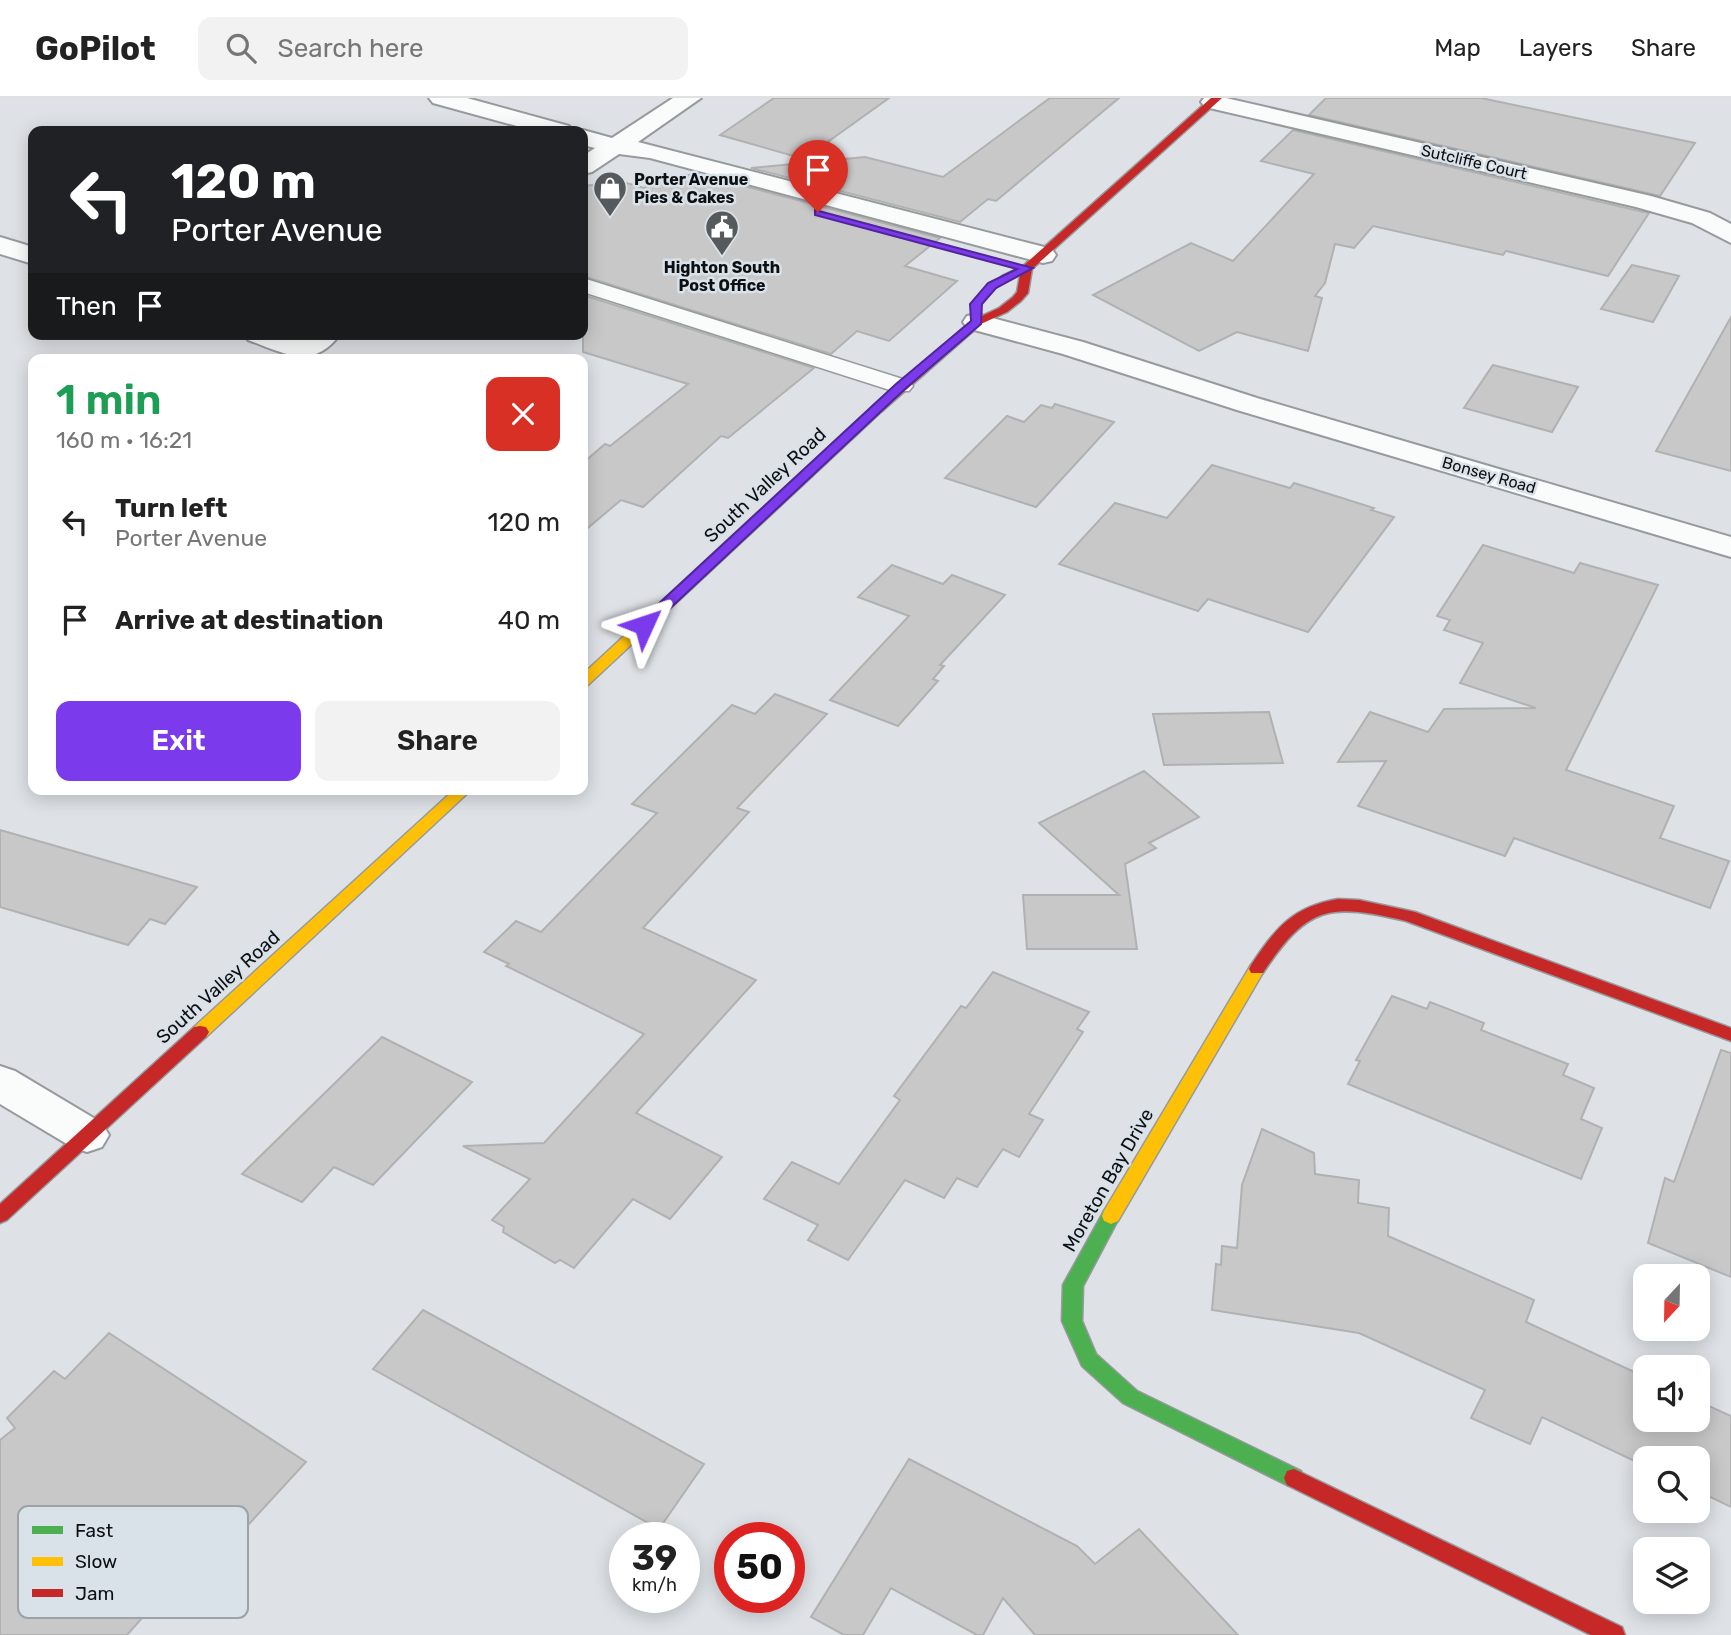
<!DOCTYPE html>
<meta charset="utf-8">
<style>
:root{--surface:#fff;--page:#f2f2f2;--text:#222;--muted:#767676;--line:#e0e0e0;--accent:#7c3aed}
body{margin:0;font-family:Rubik,sans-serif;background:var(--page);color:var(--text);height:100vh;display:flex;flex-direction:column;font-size:26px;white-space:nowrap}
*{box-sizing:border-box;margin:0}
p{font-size:23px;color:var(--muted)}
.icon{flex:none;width:38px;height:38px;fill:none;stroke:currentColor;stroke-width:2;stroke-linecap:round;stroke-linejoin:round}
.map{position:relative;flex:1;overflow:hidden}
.sheet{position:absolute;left:28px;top:256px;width:560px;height:441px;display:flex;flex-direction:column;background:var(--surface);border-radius:14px;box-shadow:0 4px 18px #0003}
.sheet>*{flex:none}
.banner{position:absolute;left:28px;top:28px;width:560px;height:214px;border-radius:14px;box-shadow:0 4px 18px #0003;background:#202124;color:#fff;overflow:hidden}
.needle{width:46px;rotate:202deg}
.tools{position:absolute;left:1633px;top:1166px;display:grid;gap:14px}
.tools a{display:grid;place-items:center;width:77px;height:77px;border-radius:14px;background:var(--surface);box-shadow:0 4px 18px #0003;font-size:35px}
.speed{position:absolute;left:609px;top:1424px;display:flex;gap:14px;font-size:35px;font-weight:700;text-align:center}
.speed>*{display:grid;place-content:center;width:91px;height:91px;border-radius:50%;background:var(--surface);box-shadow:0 4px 18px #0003;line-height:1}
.speed small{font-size:18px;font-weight:400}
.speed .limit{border:10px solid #d22;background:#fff;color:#111}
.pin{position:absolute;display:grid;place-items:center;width:60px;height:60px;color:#fff;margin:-72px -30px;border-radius:50% 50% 50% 0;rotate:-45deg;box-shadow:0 0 7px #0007}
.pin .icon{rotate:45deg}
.me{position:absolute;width:77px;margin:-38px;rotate:48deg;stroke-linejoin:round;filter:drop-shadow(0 0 5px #0008)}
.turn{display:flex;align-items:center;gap:24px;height:147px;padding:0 28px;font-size:32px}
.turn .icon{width:91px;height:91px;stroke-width:2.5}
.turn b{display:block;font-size:49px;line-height:60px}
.then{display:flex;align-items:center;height:66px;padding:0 28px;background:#0003;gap:14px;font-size:26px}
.round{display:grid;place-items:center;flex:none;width:74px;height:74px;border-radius:14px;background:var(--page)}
.head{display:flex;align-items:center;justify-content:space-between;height:119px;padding:0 28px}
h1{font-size:42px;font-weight:600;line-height:52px;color:#1e9e55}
.primary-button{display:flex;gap:14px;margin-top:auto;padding:14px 28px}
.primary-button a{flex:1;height:80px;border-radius:14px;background:var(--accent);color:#fff;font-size:28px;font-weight:600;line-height:80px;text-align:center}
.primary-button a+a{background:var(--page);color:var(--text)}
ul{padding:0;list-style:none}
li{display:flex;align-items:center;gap:21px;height:98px;padding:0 28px}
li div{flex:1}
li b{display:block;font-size:26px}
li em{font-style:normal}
header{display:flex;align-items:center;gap:42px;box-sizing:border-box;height:98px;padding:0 35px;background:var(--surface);border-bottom:2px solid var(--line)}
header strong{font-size:33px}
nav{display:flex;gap:38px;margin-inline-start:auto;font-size:24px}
.search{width:490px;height:63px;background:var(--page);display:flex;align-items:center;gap:18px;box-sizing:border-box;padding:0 24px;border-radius:14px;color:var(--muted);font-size:26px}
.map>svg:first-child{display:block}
.building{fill:#c8c8c9;stroke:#b1b1b2;stroke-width:2}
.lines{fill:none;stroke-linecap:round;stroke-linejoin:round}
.lane-casing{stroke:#979a9d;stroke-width:3}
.street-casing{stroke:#979a9d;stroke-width:4}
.fast-casing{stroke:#979a9d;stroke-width:3}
.slow-casing{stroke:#979a9d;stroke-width:3}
.jam-casing{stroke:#979a9d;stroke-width:3}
.lane{fill:#fafbfb;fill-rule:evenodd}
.street{fill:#fafbfb;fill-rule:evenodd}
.fast{fill:#4caf50;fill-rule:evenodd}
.slow{fill:#ffc107;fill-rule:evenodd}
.jam{fill:#c62828;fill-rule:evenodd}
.route{fill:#7c3aed;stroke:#51269a;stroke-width:2}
.labels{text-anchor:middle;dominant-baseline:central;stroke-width:5;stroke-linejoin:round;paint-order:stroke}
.far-street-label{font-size:16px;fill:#0d1012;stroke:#dae2e9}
.far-poi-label{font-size:16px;font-weight:bold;fill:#0d1012;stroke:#dae2e9;text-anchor:start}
.street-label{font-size:19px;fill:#0d1012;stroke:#dae2e9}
.key{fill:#dae2e9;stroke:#9ca3a8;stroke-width:2}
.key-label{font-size:19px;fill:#0d1012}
</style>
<header>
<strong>GoPilot</strong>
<div class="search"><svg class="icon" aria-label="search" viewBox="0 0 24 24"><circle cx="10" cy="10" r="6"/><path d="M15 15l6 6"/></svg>Search here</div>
<nav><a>Map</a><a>Layers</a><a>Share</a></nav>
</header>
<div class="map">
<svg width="1731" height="1537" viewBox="0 0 1731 1537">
<rect width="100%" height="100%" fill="#dee2e6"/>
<g class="building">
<path d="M774,0H889L804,61L720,37Z"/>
<path d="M1050,0H1119L996,103L988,101L960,124L751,70L865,59L943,79Z"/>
<path d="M1326,0H1481L1695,45L1660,98L1309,17Z"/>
<path d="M1293,32L1635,112L1649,115L1608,178L1506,153L1503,157L1373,128L1354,150L1335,146L1325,185L1315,198L1322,200L1308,253L1237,234L1199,253L1093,197L1191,145L1233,163L1314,76L1261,63Z"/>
<path d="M699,76L940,140L905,168L957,183L889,243L857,233L831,256L583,178V88L623,84L644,90L658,80Z"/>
<path d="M1632,167L1679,178L1653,224L1601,211Z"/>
<path d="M583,197L814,270L728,340L721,338L643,409L621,402L583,434V365L605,346L610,348L688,286L583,254Z"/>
<path d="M1731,219V373L1656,353Z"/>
<path d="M1493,267L1578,289L1552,334L1464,310Z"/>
<path d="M1055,306L1114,324L1036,409L945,380L1007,318L1024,324L1041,307L1052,310Z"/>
<path d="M1212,367L1290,390L1294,385L1374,410L1371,412L1394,419L1308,534L1208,501L1198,513L1059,466L1115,405L1167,420Z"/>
<path d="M1483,447L1574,475L1580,465L1658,487L1566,672L1674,708L1660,740L1729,763L1710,810L1514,740L1505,758L1358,708L1386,663L1338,664L1370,614L1428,634L1444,611L1536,610L1460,585L1483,545L1444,532L1450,522L1437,518Z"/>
<path d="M892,467L943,486L952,477L1005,497L940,567L944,568L933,581L938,583L898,628L830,602L909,518L858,499Z"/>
<path d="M775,596L827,616L737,710L749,714L643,830L756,882L636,1015L722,1059L670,1121L633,1101L574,1170L560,1162L555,1165L503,1134L504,1129L492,1122L530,1081L463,1048L544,1045L644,936L506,868L509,866L484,854L516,823L541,834L657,715L632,706L732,607L755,616Z"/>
<path d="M1269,614L1283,665L1164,667L1153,616Z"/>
<path d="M1144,673L1199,719L1149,745L1156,750L1125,766L1137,851H1027L1023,797H1119L1039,725Z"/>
<path d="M0,732L94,759L197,789L165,826L150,821L128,847L0,809Z"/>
<path d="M993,874L1089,914L1077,931L1083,934L1029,1016L1043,1022L1019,1059L1003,1051L977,1089L957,1080L944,1100L905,1082L848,1162L808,1142L818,1127L764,1101L792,1064L839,1086L900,1002L894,998L961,908L966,910Z"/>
<path d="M1392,898L1427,911L1430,904L1484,925L1481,932L1568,966L1563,977L1594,990L1581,1021L1602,1030L1581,1081L1348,986L1360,963L1356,962Z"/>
<path d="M382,939L472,984L373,1087L334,1069L302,1104L242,1076Z"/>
<path d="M1721,952L1731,955V1179L1648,1145L1665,1080L1674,1084Z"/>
<path d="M1262,1031L1314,1055L1315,1076L1359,1082L1358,1105L1389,1110L1388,1138L1534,1202L1526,1224L1645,1279V1321H1698V1303L1731,1318V1409L1698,1393V1360H1645V1368L1542,1319L1530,1346L1471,1320L1485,1292L1359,1235L1212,1212L1216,1166L1221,1167L1222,1148L1237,1150L1242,1087Z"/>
<path d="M423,1212L704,1366L659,1431L373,1271Z"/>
<path d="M109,1235L306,1364L204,1475L190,1466L127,1537H0V1342L15,1330L7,1320L54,1273L65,1281Z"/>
<path d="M909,1361L1077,1448L1095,1466L1139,1431L1238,1537H1035L1003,1500L983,1537H977L891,1490L863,1537H844L811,1519Z"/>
</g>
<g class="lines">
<g class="lane-casing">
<path id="lane" d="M583,180L909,283L913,288L909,293H893L583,194Z"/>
</g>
<g class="street-casing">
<g id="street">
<path d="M429,0H467L569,28L573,33H535L433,5Z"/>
<path d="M673,0H701L638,44L1052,151L1056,157L1052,163L1043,165L650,60L619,56L592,74L583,76V58L595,50L583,47V33H577L583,32L612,40Z"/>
<path d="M1204,0H1226L1651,98L1710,115L1731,126V145L1692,125L1636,109L1205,9L1201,4Z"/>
<path d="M0,139L33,149V166L0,156Z"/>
<path d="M977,216L1083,244L1257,300L1731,439V459L1237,312L1063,256L967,230L963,224L967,218Z"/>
<path d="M244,236H285L299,241L307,236H340C313,274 282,254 248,242Z"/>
<path d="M0,968L15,973L102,1025L109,1037L102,1049L87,1054L72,1049L0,1006Z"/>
</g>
</g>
<g class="fast-casing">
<path id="fast" d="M1111,1110L1118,1113L1120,1118L1083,1188L1082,1223L1096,1256L1137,1293L1301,1373L1304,1380L1301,1387L1294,1389L1287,1387L1123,1305L1082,1268L1062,1223L1063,1187L1104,1113Z"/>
</g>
<g class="slow-casing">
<g id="slow">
<path d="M878,306L884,310L882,313L588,587L583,588V576L874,307Z"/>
<path d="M455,691H472L206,939H194L191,934L194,929Z"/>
<path d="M1257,865L1263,867L1265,871L1118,1123L1111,1126L1104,1123L1102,1118L1104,1113L1251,867Z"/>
</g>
</g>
<g class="jam-casing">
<g id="jam">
<path d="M1211,0H1222L1032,171L1028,195L1021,203L1007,214L981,226L882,313H874V307L973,222L999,210L1013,199L1017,194L1020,177L1006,183L1001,180L1002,178L1023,168Z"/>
<path d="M1338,801L1359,802L1415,814L1731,930V943L1406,823C1329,805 1308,807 1263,875H1251L1249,871L1251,867C1276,830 1292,809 1338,801Z"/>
<path d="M200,928L206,929L209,934L206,939L7,1122L0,1125V1106L194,929Z"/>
<path d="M1294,1371L1622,1529L1625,1537H1591L1287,1387L1284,1380L1287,1373Z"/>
</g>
</g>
<use href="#lane" class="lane"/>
<use href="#street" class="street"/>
<use href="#fast" class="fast"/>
<use href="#slow" class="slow"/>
<use href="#jam" class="jam"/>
</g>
<path class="route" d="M815,112L1033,170L996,190L982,206L981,226L905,291L649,530H639V524L896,286L971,223L970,206L988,185L1017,171L815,117Z"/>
<defs>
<g id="shop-pin" transform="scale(1.75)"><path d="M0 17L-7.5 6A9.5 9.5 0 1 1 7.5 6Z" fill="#565a5c" stroke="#dae2e9"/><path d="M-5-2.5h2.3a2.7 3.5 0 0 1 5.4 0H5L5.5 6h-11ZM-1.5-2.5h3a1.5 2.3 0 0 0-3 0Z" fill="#fff"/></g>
<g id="civic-pin" transform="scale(1.75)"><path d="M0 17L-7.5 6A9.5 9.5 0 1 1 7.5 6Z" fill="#565a5c" stroke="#dae2e9"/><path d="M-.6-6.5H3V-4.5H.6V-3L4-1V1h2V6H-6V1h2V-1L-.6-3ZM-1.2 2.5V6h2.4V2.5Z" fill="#fff"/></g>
</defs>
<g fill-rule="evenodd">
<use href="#shop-pin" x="610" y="90"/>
<use href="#civic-pin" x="722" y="129"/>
</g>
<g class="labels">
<g class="far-street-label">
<text transform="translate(1474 64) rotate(13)">Sutcliffe Court</text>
<text transform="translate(1489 377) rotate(16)">Bonsey Road</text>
</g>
<g class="far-poi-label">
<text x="634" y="81">Porter Avenue<tspan x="634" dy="18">Pies &amp; Cakes</tspan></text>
<text x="722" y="169" text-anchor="middle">Highton South<tspan x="722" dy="18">Post Office</tspan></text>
</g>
<g class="street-label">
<text transform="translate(765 387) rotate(-43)">South Valley Road</text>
<text transform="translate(218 889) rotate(-42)">South Valley Road</text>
<text transform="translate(1108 1082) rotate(-60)">Moreton Bay Drive</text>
</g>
</g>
<rect x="18" y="1408" width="230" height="112" rx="10" class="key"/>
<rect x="32" y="1428" width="31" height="8" fill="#4caf50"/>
<rect x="32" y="1459" width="31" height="9" fill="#ffc107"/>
<rect x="32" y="1491" width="31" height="8" fill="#c62828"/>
<g class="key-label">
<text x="75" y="1439">Fast</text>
<text x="75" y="1470">Slow</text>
<text x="75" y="1502">Jam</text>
</g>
</svg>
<div class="tools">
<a><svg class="needle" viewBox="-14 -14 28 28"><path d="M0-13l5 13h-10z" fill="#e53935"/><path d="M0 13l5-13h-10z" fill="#767676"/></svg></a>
<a><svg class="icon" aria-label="sound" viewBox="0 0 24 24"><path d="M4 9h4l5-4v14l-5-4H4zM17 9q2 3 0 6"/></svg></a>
<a><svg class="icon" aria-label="search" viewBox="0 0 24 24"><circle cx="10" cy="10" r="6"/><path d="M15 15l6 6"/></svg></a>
<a><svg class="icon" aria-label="layers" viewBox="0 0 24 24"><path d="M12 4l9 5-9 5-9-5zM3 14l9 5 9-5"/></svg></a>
</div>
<div class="speed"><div>39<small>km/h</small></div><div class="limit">50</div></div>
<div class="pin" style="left:818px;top:114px;background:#d93025"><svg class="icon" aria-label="arrive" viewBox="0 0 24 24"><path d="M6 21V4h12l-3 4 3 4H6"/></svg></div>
<svg class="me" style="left:644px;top:527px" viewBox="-20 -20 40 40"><path d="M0-17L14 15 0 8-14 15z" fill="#7c3aed" stroke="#fff" stroke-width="4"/></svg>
<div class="banner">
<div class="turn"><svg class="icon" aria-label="left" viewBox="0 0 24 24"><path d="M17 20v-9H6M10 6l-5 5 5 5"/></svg><div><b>120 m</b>Porter Avenue</div></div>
<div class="then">Then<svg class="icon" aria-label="arrive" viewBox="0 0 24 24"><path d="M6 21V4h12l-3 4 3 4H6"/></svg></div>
</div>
<section class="sheet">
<div class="head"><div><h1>1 min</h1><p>160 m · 16:21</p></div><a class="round" style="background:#d93025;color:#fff"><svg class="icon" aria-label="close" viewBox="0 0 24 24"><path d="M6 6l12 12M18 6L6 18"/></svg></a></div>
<ul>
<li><svg class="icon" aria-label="left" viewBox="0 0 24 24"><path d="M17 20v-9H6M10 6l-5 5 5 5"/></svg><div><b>Turn left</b><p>Porter Avenue</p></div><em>120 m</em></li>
<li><svg class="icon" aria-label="arrive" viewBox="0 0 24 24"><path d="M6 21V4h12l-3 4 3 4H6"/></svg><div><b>Arrive at destination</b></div><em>40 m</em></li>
</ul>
<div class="primary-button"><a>Exit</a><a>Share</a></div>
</section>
</div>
